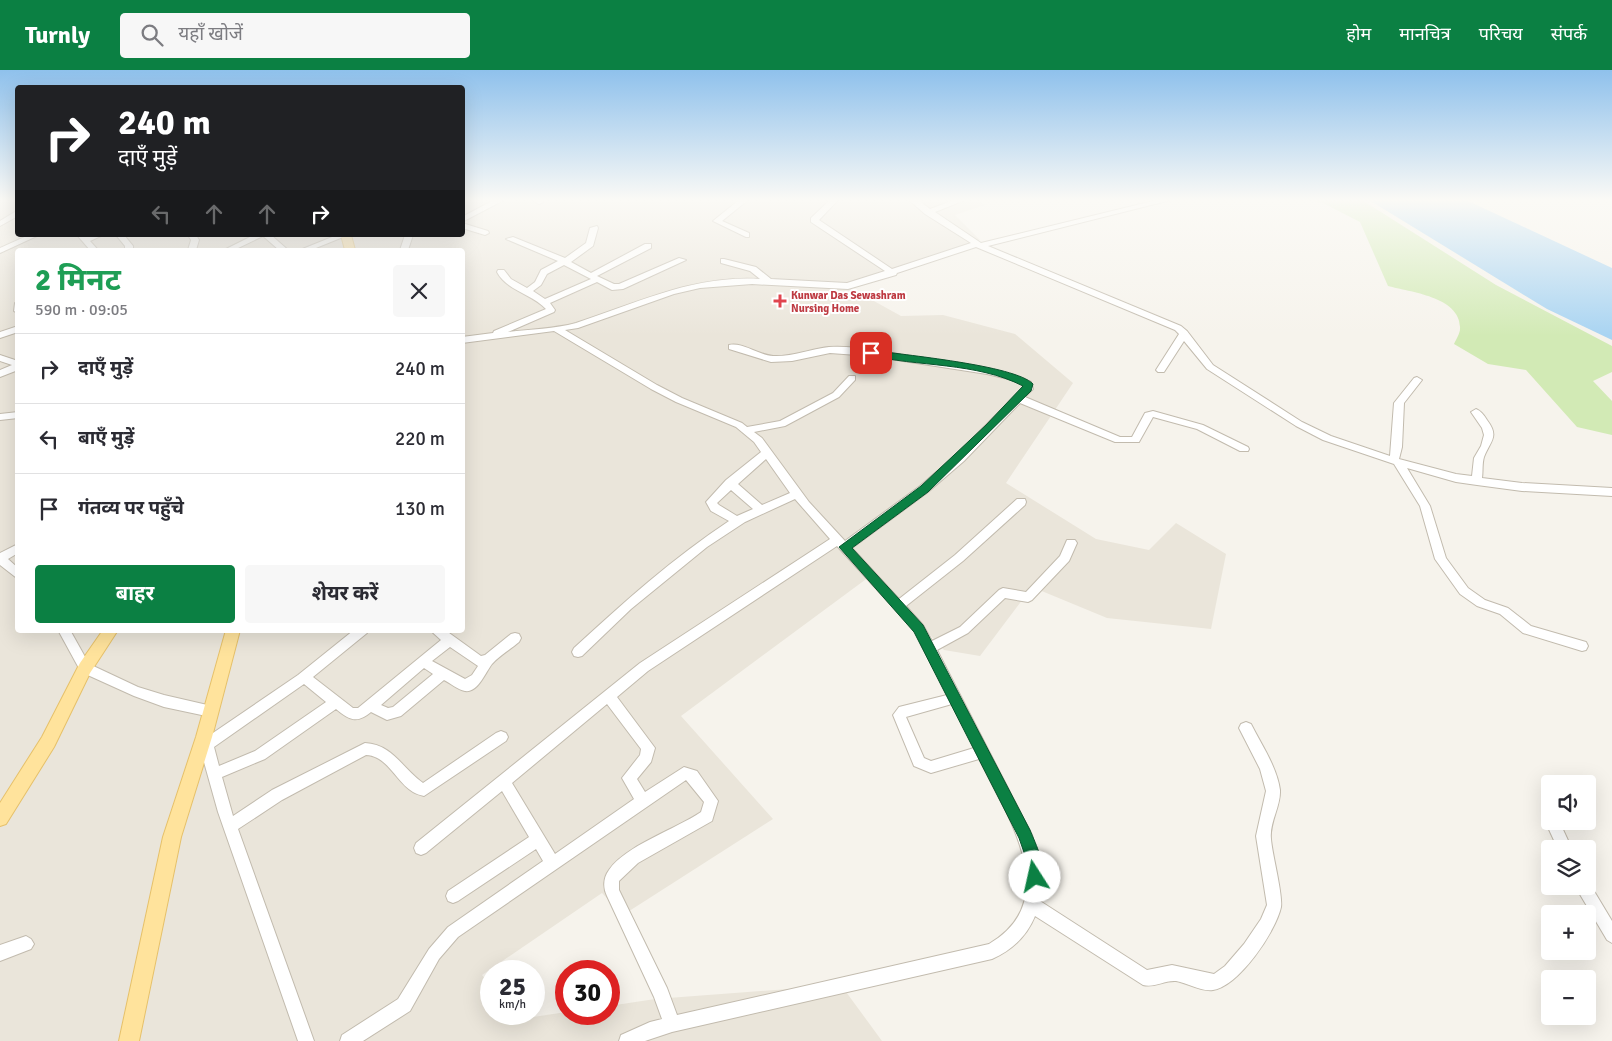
<!DOCTYPE html>
<html lang="hi">
<meta charset="utf-8">
<style>
:root{--surface:#fff;--page:#f7f7f7;--text:#2b2b33;--muted:#7c7c81;--line:#e1e1e2;--accent:#0b8043}
body{margin:0;font-family:Signika,"Noto Sans Devanagari",sans-serif;background:var(--page);color:var(--text);height:100vh;display:flex;flex-direction:column;font-size:19px;white-space:nowrap}
*{box-sizing:border-box;margin:0}
p{font-size:16px;color:var(--muted)}
.icon{flex:none;width:28px;height:28px;fill:none;stroke:currentColor;stroke-width:2;stroke-linecap:round;stroke-linejoin:round}
.map{position:relative;flex:1;overflow:hidden}
.details{position:absolute;left:15px;top:178px;width:450px;height:385px;display:flex;flex-direction:column;background:var(--surface);border-radius:5px;box-shadow:0 5px 20px #0002}
.details>*{flex:none}
.top-card{position:absolute;left:15px;top:15px;width:450px;height:152px;border-radius:5px;box-shadow:0 5px 20px #0002;background:#202124;color:#fff;overflow:hidden}
.buttons{position:absolute;left:1541px;top:705px;display:grid;gap:10px}
.buttons a{display:grid;place-items:center;width:55px;height:55px;border-radius:5px;background:var(--surface);box-shadow:0 5px 20px #0002;font-size:25px}
.speed{position:absolute;left:480px;top:890px;display:flex;gap:10px;font-size:25px;font-weight:700;text-align:center}
.speed>*{display:grid;place-content:center;width:65px;height:65px;border-radius:50%;background:var(--surface);box-shadow:0 5px 20px #0002;line-height:1}
.speed small{font-size:12px;font-weight:400}
.speed .limit{border:8px solid #d22;background:#fff;color:#111}
.pin{position:absolute;display:grid;place-items:center;width:42px;height:42px;color:#fff;margin:-21px;border-radius:10px;box-shadow:0 2px 8px #0006}
.me{position:absolute;width:55px;margin:-28px;rotate:350deg;stroke-linejoin:round;filter:drop-shadow(0 0 4px #0008)}
.turn{display:flex;align-items:center;gap:18px;height:105px;padding:0 20px;font-size:22px}
.turn .icon{width:65px;height:65px;stroke-width:2.5}
.turn b{display:block;font-size:35px;line-height:42px}
.lanes{display:flex;align-items:center;height:48px;padding:0 20px;background:#0003;justify-content:center;gap:25px;direction:ltr}
.lanes .off{opacity:.35}
.round{display:grid;place-items:center;flex:none;width:52px;height:52px;border-radius:5px;background:var(--page)}
.overview{display:flex;align-items:center;justify-content:space-between;height:85px;padding:0 20px}
h1{font-size:30px;font-weight:700;line-height:38px;color:#1e9e55}
.action{display:flex;gap:10px;margin-top:auto;padding:10px 20px}
.action a{flex:1;height:58px;border-radius:5px;background:var(--accent);color:#fff;font-size:20px;font-weight:700;line-height:58px;text-align:center}
.action a+a{background:var(--page);color:var(--text)}
ul{padding:0;list-style:none}
li{display:flex;align-items:center;gap:15px;height:70px;padding:0 20px;border-top:1px solid var(--line)}
li div{flex:1}
li b{display:block;font-size:19px}
li em{font-style:normal}
header{display:flex;align-items:center;gap:30px;box-sizing:border-box;height:70px;padding:0 25px;background:var(--accent);color:#fff}
header strong{font-size:24px}
nav{display:flex;gap:28px;margin-inline-start:auto;font-size:18px}
.search{width:350px;height:45px;background:var(--page);display:flex;align-items:center;gap:12px;box-sizing:border-box;padding:0 18px;border-radius:5px;color:var(--muted);font-size:19px}
.map>svg:first-child{display:block}
.residential{fill:#eae5da;fill-rule:evenodd}
.green{fill:#d2eab5}
.water{fill:#a9d4f2}
.lines{fill:none;stroke-linecap:round;stroke-linejoin:round}
.minor-casing{stroke:#c2bbae;stroke-width:2}
.major-casing{stroke:#e6c16a;stroke-width:2}
.minor{fill:#fff;fill-rule:evenodd}
.major{fill:#ffe39c;fill-rule:evenodd}
.route{fill:#0b8043;stroke:#07532c}
.health-dot{fill:#e0444e;stroke:#fff;stroke-width:2}
.labels{text-anchor:middle;dominant-baseline:central;stroke-width:4;stroke-linejoin:round;paint-order:stroke}
.far-health-label{font-size:11px;font-weight:bold;fill:#be3a42;stroke:#fff;text-anchor:start}
</style>
<header>
<strong>Turnly</strong>
<div class="search"><svg class="icon" aria-label="search" viewBox="0 0 24 24"><circle cx="10" cy="10" r="6"/><path d="M15 15l6 6"/></svg>यहाँ खोजें</div>
<nav><a>होम</a><a>मानचित्र</a><a>परिचय</a><a>संपर्क</a></nav>
</header>
<div class="map">
<svg width="1612" height="971" viewBox="0 0 1612 971">
<rect width="100%" height="100%" fill="#f6f3ec"/>
<path class="residential" d="M0,130H17L18,165H462L463,130H978L985,135L955,145L980,170L845,215L901,246L943,245L1015,264L1073,313L1006,413L1096,469L1149,480L1176,453L1226,484L1211,559L1107,548L1032,517L980,586L944,580L873,504L681,646L773,749L623,845L602,823L482,905L491,916V944H516L520,949L566,942L609,944V936L655,929L841,915L882,971H0ZM18,180H462V560H18Z"/>
<path class="green" d="M1306,130H1362L1496,215L1612,276V302L1593,311L1612,331V365L1577,357L1526,300L1488,294L1454,274C1456,270 1460,263 1460,259C1462,227 1410,222 1388,216L1360,152L1323,133Z"/>
<path class="water" d="M1369,130H1466L1612,198V270L1547,239Z"/>
<g class="lines">
<g class="minor-casing">
<g id="minor">
<path d="M494,130H504L462,152V147Z"/>
<path d="M532,130H541L543,132L539,134Z"/>
<path d="M739,130H748L722,151L749,163V167H746L713,151Z"/>
<path d="M830,130H838L819,150L892,199L971,173L925,144L909,130H918L930,139L954,130H965L935,142L981,173L1157,130H1171L988,176L1181,256L1187,261L1213,295L1302,352L1331,366L1390,386L1394,333L1414,308L1417,307L1422,310L1404,333L1402,377L1399,389L1456,404L1472,406L1474,388L1481,376L1484,365L1482,358L1471,342L1476,339C1481,341 1484,345 1487,350C1500,367 1490,371 1484,387C1482,393 1483,402 1482,408L1522,413L1612,418V426L1522,421L1477,415L1456,412L1407,398L1430,436L1446,488L1468,518L1485,530L1508,538L1531,556L1586,572L1588,576L1586,580L1582,581L1523,563L1500,544L1477,536L1460,524L1435,489L1420,436L1394,394L1323,370L1296,356L1207,299L1184,271L1164,302H1158L1156,300L1179,264L1175,260L976,177L897,203L896,205L848,219L752,214L700,218L674,224L578,258L565,260L657,315L682,328L742,353L747,357L780,351L833,323L849,306H855V310L839,327L785,356L754,362L762,368L809,432L845,471L920,416L956,385L1023,318V315L1012,310L987,304L871,286L830,283L792,291L771,292L729,279V275C743,272 758,285 773,286C792,287 810,279 829,277C852,275 885,282 909,286C949,292 994,295 1031,312L1033,319L1025,327L1120,367H1132L1145,343L1153,341L1203,355L1248,377L1249,379L1248,381H1240L1197,359L1153,347L1139,372H1115L1020,333L964,391L928,422L852,478L899,529L955,485L1017,429H1025L1026,432L1025,435L963,491L906,536L923,555L932,571L960,557L999,520L1003,518L1026,522L1060,486L1067,470H1075L1077,473L1069,491L1032,530L1028,532L1005,528L968,563L937,580L1032,765L1041,798L1040,831L1147,900L1172,895L1214,904L1225,896L1244,874L1261,849L1267,835L1256,766L1266,721L1260,699L1239,658L1241,654L1246,652L1251,654C1261,674 1277,697 1280,720C1281,736 1269,753 1271,769C1272,784 1283,824 1281,837C1276,861 1239,916 1213,920C1201,922 1188,913 1176,911C1164,910 1155,918 1143,915L1035,846C1027,866 1012,880 992,889L672,962L645,971H619L621,965L650,952L662,949L654,927L607,826C603,818 603,808 609,800C625,776 676,759 701,742L704,732L686,710L458,867L439,889L410,941L363,971H340L342,965L398,929L429,879L448,857L543,791L536,779L458,831L453,833L448,831L446,826L448,821L529,767L502,721L426,783L421,785L416,783L414,778L416,773L640,593L830,469L795,429L745,452L707,477L631,539L582,586L578,587L574,586L572,582L574,578C623,533 673,488 729,451L711,441L706,432L726,410L761,382L754,372L736,357L676,332L651,319L554,261L462,273V267L493,263L494,261L546,239C532,224 507,221 497,202L498,200H504L511,209L527,218L535,212L541,200L558,191L506,169L513,167L565,188L586,173L590,158L597,156L598,158L593,176L571,192L591,203L645,174H651V178L597,206L614,214H619L679,188L686,190L623,219L612,220L597,212L550,233L555,240L554,242L508,262C530,259 555,259 576,253C638,233 693,205 760,209L750,201L721,193V189H724L756,197L771,209L847,213L885,201L811,152V148ZM564,195L591,209L545,229L533,221L541,215L547,204ZM766,389L790,423L762,435L738,414ZM731,420L753,439L737,446L719,435L717,433ZM837,476L915,561L947,625L899,637L893,645L914,696L931,703L979,689C1007,745 1065,830 989,874L677,945L667,918L619,820V811L638,793L712,751L718,731L697,701L684,697L645,722L637,709L651,692L655,678L617,627L648,601ZM607,634L641,679L640,685L622,708L634,729L555,784L512,713ZM952,634L974,678L931,691L924,688L906,647Z"/>
<path d="M18,140V146L0,156V151Z"/>
<path d="M462,153L488,161L489,163L485,165L462,158Z"/>
<path d="M29,165H39L0,183V178Z"/>
<path d="M77,165H85L87,167L103,165L90,171L98,180H90Z"/>
<path d="M116,165H124L133,176V180H125V176Z"/>
<path d="M188,165H196L199,170L196,180H188L191,170Z"/>
<path d="M254,165H271L288,180H279L263,166L234,180H224Z"/>
<path d="M337,165H348L311,180H300Z"/>
<path d="M405,165H413L408,180H400Z"/>
<path d="M15,233H18V243L14,241Z"/>
<path d="M18,256V262L0,268V262Z"/>
<path d="M0,285L18,291V300L0,307V300L12,295L0,291Z"/>
<path d="M18,342V348L0,350V344Z"/>
<path d="M18,474V483L8,489L18,498V509L0,495V483Z"/>
<path d="M58,560H70L89,594L138,617L164,625L216,637L217,641L216,645L211,647L164,637L134,626L81,602Z"/>
<path d="M354,560H369L367,563L313,607L353,638H358L441,570L430,560H445L481,586L485,585L511,564L515,563L519,564L521,568L519,572C511,579 499,586 492,594C485,603 478,623 465,621C458,620 450,613 444,610L401,646L387,650L371,642C357,654 349,650 336,639L265,689L222,707L233,746L272,720L365,673C392,674 403,699 423,713L496,663L501,661L506,663L508,667L506,671L424,726C420,725 416,724 413,722C396,712 388,686 366,685L282,730L238,759L314,971H298L218,742L197,667L199,663L204,661L210,665L298,605ZM450,577L478,596L472,605L465,609L432,591ZM424,598L433,604L393,637L388,638L381,635ZM304,614L326,632L255,681L219,696L214,677Z"/>
<path d="M1550,747V751H1559L1572,779H1558L1546,753Z"/>
<path d="M1588,811L1612,851V873L1607,870L1575,816H1588Z"/>
<path d="M26,866L31,869L34,874L31,879L0,891V875Z"/>
</g>
</g>
<g class="major-casing">
<g id="major">
<path d="M341,165H351L355,180H345Z"/>
<path d="M103,560H118L90,603L54,677L6,754L0,756V733L42,667L80,593Z"/>
<path d="M226,560H240L212,667L181,767L139,971H119L163,767L196,667Z"/>
</g>
</g>
<use href="#minor" class="minor"/>
<use href="#major" class="major"/>
</g>
<linearGradient id="sky" x2="0" y2="1"><stop stop-color="#8fc1ec"/><stop offset="0.49" stop-color="#fbfaf6"/><stop offset="1" stop-color="#fbfaf6" stop-opacity="0"/></linearGradient>
<rect width="1612" height="266" fill="url(#sky)"/>
<path class="route" d="M871,280C902,285 1015,295 1033,314L1031,321L928,422L852,478L923,555L1030,760C1036,775 1047,796 1041,812L1035,814L1030,812L1026,788L1019,768L914,562L839,477L921,416L986,355L1023,316C976,292 918,297 868,285V281Z"/>
<path class="health-dot" d="M777.5 223.5h5v5h5v5h-5v5h-5v-5h-5v-5h5z"/>
<g class="labels">
<g class="far-health-label">
<text x="791" y="225">Kunwar Das Sewashram<tspan x="791" dy="13">Nursing Home</tspan></text>
</g>
</g>
</svg>
<div class="buttons">
<a><svg class="icon" aria-label="sound" viewBox="0 0 24 24"><path d="M4 9h4l5-4v14l-5-4H4zM17 9q2 3 0 6"/></svg></a>
<a><svg class="icon" aria-label="layers" viewBox="0 0 24 24"><path d="M12 4l9 5-9 5-9-5zM3 14l9 5 9-5"/></svg></a>
<a>+</a>
<a>−</a>
</div>
<div class="speed"><div>25<small>km/h</small></div><div class="limit">30</div></div>
<div class="pin" style="left:871px;top:283px;background:#d93025"><svg class="icon" aria-label="arrive" viewBox="0 0 24 24"><path d="M6 21V4h12l-3 4 3 4H6"/></svg></div>
<svg class="me" style="left:1035px;top:807px" viewBox="-20 -20 40 40"><circle r="19" fill="#fff"/><path d="M0-13L10 11 0 6-10 11z" fill="#0b8043"/></svg>
<div class="top-card">
<div class="turn"><svg class="icon" aria-label="right" viewBox="0 0 24 24"><path d="M7 20v-9h11M14 6l5 5-5 5"/></svg><div><b>240 m</b>दाएँ मुड़ें</div></div>
<div class="lanes"><svg class="icon off" aria-label="left" viewBox="0 0 24 24"><path d="M17 20v-9H6M10 6l-5 5 5 5"/></svg><svg class="icon off" aria-label="ahead" viewBox="0 0 24 24"><path d="M12 20V5M6 11l6-6 6 6"/></svg><svg class="icon off" aria-label="ahead" viewBox="0 0 24 24"><path d="M12 20V5M6 11l6-6 6 6"/></svg><svg class="icon" aria-label="right" viewBox="0 0 24 24"><path d="M7 20v-9h11M14 6l5 5-5 5"/></svg></div>
</div>
<section class="details">
<div class="overview"><div><h1>2 मिनट</h1><p>590 m · 09:05</p></div><a class="round"><svg class="icon" aria-label="close" viewBox="0 0 24 24"><path d="M6 6l12 12M18 6L6 18"/></svg></a></div>
<ul>
<li><svg class="icon" aria-label="right" viewBox="0 0 24 24"><path d="M7 20v-9h11M14 6l5 5-5 5"/></svg><div><b>दाएँ मुड़ें</b></div><em>240 m</em></li>
<li><svg class="icon" aria-label="left" viewBox="0 0 24 24"><path d="M17 20v-9H6M10 6l-5 5 5 5"/></svg><div><b>बाएँ मुड़ें</b></div><em>220 m</em></li>
<li><svg class="icon" aria-label="arrive" viewBox="0 0 24 24"><path d="M6 21V4h12l-3 4 3 4H6"/></svg><div><b>गंतव्य पर पहुँचे</b></div><em>130 m</em></li>
</ul>
<div class="action"><a>बाहर</a><a>शेयर करें</a></div>
</section>
</div>
